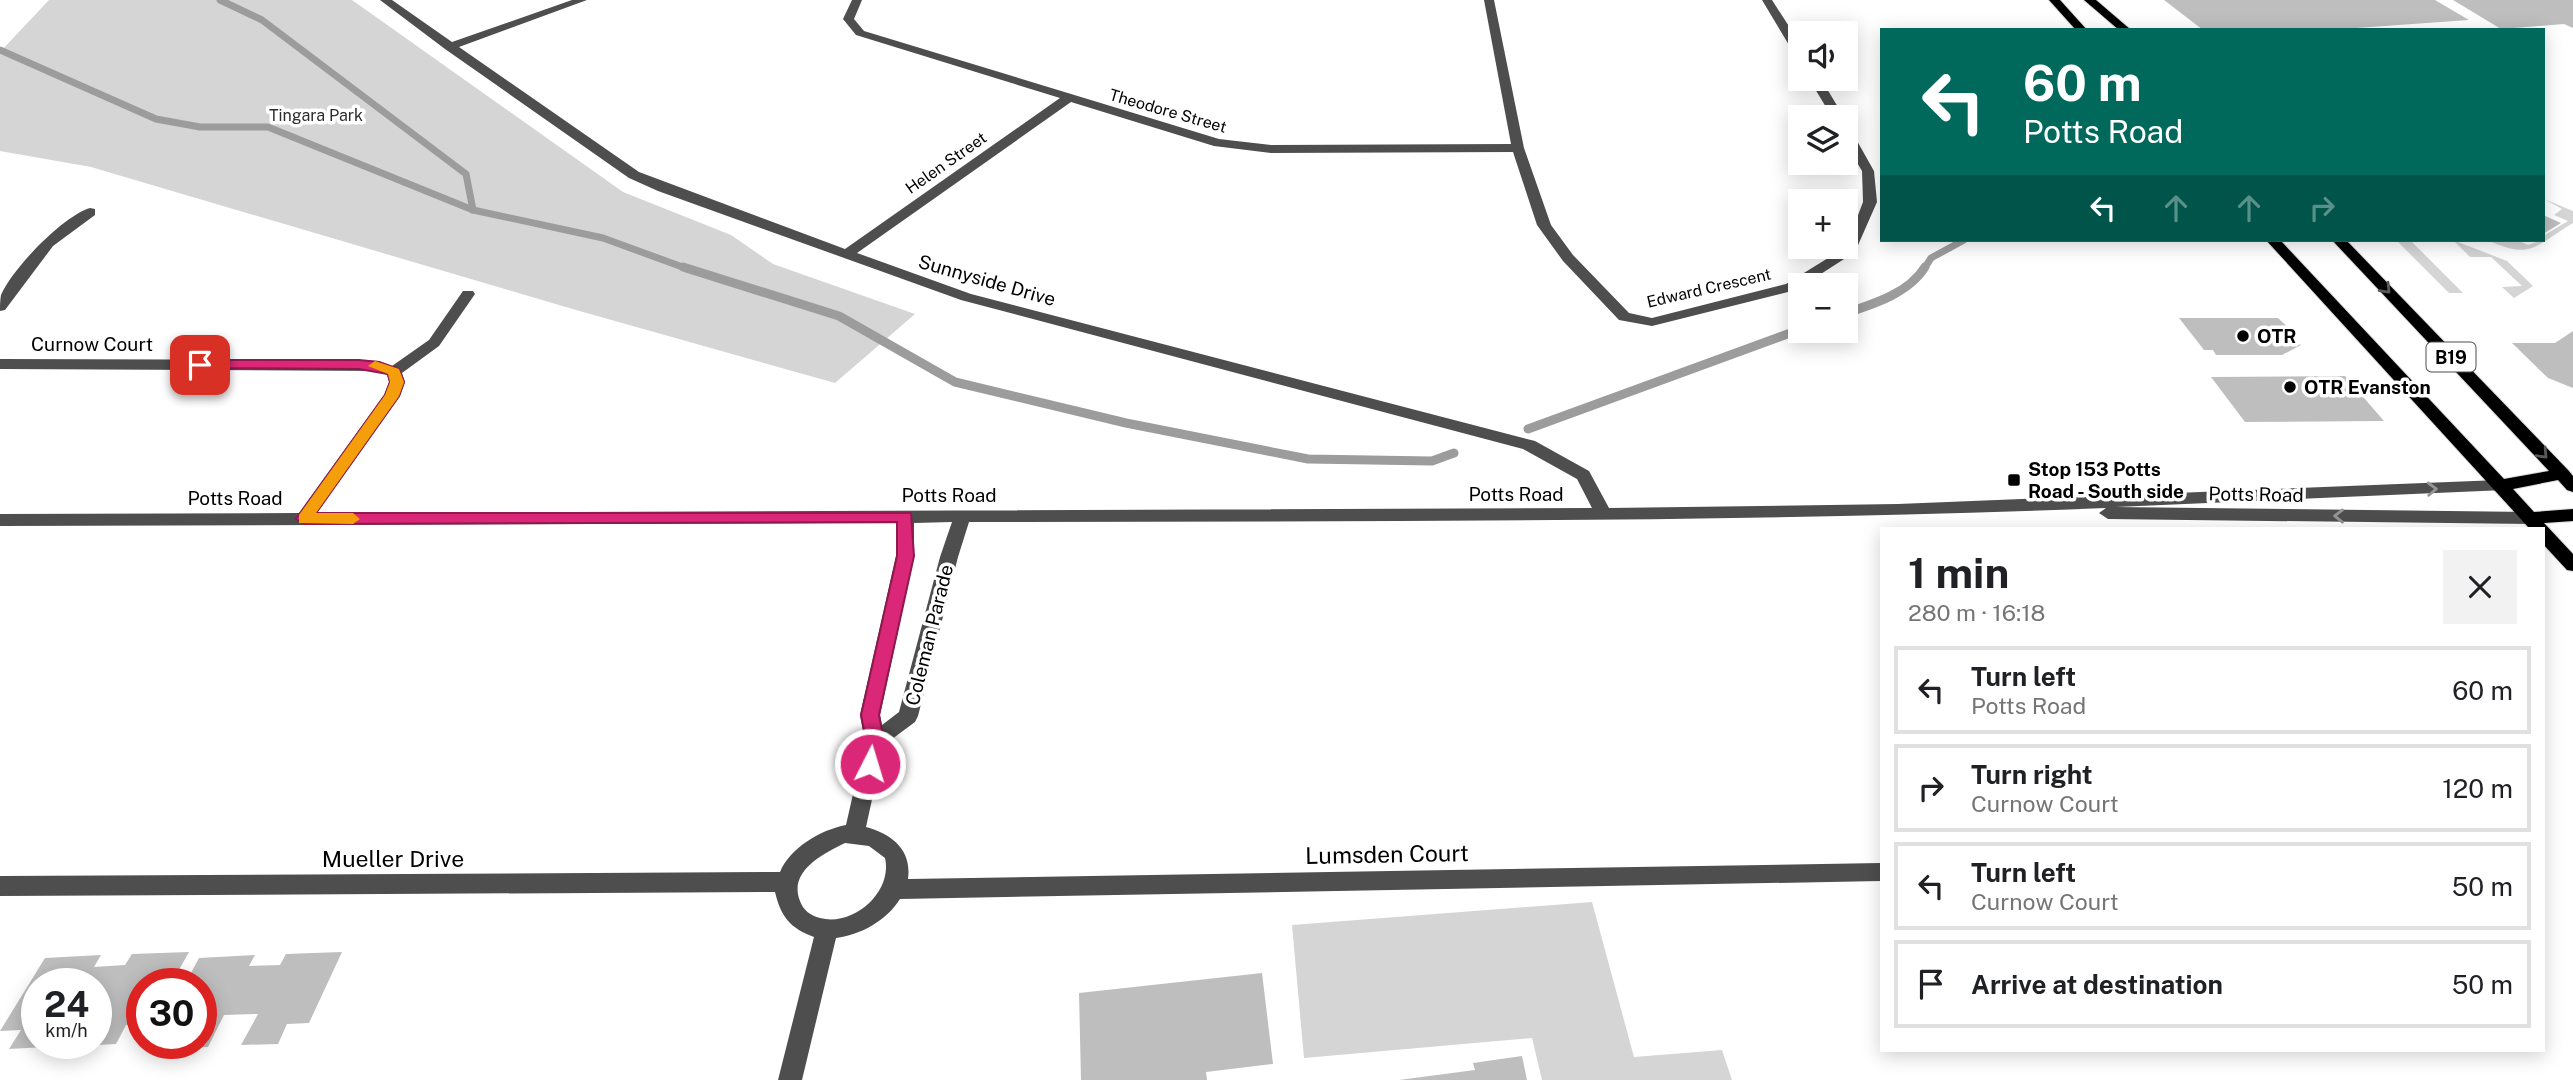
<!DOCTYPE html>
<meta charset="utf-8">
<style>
:root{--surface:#fff;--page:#f2f2f2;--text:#202124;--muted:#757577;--line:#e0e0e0}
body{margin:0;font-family:"Public Sans",sans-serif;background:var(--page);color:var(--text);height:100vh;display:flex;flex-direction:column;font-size:26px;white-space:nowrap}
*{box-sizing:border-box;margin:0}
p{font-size:23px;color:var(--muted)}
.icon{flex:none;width:38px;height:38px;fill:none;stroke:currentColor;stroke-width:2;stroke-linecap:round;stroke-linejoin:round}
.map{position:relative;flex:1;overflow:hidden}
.drawer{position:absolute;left:1880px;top:527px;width:665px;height:525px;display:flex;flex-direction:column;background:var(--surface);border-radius:0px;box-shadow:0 4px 18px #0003}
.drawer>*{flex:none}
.banner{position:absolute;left:1880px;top:28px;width:665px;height:214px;border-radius:0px;box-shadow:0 4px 18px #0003;background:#00695c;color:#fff;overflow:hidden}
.tools{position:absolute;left:1788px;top:21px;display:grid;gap:14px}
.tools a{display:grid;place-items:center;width:70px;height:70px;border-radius:0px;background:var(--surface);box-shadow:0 4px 18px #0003;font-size:35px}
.speed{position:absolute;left:21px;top:968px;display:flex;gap:14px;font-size:35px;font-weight:700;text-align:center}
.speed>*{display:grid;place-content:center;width:91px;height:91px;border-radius:50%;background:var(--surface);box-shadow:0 4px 18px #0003;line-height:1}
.speed small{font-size:18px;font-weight:400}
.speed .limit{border:10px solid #d22;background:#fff;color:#111}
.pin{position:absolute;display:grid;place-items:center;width:60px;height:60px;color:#fff;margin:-30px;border-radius:14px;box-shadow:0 4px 10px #0006}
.me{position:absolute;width:77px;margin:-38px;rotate:5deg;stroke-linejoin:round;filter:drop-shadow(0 0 5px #0008)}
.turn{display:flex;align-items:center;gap:24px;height:147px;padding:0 28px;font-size:32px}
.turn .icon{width:91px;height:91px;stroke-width:2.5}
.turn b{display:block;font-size:49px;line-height:60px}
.lanes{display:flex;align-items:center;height:66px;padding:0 28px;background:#0003;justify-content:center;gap:35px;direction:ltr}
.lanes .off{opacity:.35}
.round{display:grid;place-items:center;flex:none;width:74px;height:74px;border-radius:0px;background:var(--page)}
.overview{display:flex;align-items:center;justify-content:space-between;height:119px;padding:0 28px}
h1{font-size:42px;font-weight:700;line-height:52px}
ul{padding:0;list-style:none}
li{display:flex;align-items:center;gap:21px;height:88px;margin:0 14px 10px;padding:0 14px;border:4px solid var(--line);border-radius:0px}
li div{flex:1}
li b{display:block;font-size:26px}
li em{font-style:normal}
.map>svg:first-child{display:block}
.green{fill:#d5d5d5}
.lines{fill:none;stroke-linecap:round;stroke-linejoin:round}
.stream-far1{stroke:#9c9c9c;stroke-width:7}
.stream{stroke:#9c9c9c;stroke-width:9}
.building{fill:#bebebe}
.major-casing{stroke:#dbdbdb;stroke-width:2}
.minor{fill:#4e4e4e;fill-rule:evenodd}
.major{fill:#000;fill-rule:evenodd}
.oneway{stroke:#595959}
.oneway2{stroke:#959595}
.route{fill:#db2777;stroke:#8e194d;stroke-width:2}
.slow{fill:#f59e0b}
.poi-dot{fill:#000;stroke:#fff;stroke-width:2.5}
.labels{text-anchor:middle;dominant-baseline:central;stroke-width:7;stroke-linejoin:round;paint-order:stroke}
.far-street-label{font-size:16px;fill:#000;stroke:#fff}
.far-park-label{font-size:16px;fill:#2c2c2c;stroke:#fff}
.shield{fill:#fff;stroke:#4c4c4c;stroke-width:2}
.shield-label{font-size:18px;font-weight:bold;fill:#000}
.street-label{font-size:19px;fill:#000;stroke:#fff}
.poi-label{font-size:19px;font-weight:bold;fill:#000;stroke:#fff;text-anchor:start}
.near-street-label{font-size:23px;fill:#000;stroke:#fff}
</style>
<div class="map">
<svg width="2573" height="1080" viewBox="0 0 2573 1080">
<rect width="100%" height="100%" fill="#fff"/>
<g class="green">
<path d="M49,0H352L623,192L731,235L773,264L915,314L835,383L576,310L91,167L0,151V52Z"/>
<path d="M2544,199L2573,211V223C2533,247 2532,260 2487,240L2509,242L2517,240L2528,245L2543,240V236L2568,221L2554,215L2562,209Z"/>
<path d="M2396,240H2410L2463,293H2449Z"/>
<path d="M2453,240L2507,261L2533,286L2514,298L2502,287L2522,286L2491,257H2470Z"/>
<path d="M1592,902L1634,1057L1722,1050L1732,1080H1542L1532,1038L1304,1058L1292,925Z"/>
</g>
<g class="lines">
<g class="stream-far1">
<path d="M220,0L262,20L466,174L473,210"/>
<path d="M0,50L156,119L200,127H268L473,210L603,238L688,269"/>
<path d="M1924,269L1931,258L1964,240"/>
</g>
<g class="stream">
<path d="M683,267L839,316L955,382L1126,423L1308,459L1432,461L1454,453"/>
<path d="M1846,313C1874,304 1909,293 1925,267"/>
<path d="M1528,429L1801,329"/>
</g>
</g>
<g class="building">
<path d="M2164,0H2435L2469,20L2328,30H2203Z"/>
<path d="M2453,0H2573V28L2564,24L2501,29Z"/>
<path d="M2543,215L2561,223L2543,234Z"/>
<path d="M2179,318H2278L2293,332L2291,341L2301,345L2282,355H2216L2213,350H2204Z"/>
<path d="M2573,331V388L2548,378L2512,343H2555Z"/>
<path d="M2345,376L2384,421L2245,422L2211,377Z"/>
<path d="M189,952L171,984H142V1024L126,1025L116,1044L96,1045V984H37V1043H48L46,1047L9,1049L21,1030L0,1031L45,958L101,955L94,967L125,965L132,954Z"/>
<path d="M342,952L309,1023L287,1024L278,1044L241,1045L258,1014L224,1015L208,1047L171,1048L174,1043H201V984H185L199,958L255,955L249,966L280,965L286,954Z"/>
<path d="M1262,973L1273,1064L1206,1072L1207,1080H1081L1079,993Z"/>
<path d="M1522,1056L1527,1080H1399L1475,1070L1473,1063Z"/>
</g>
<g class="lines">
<g class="major-casing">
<g id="major">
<path d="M2049,0H2060L2087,30H2076Z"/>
<path d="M2084,0H2096L2131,30H2119Z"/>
<path d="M2266,240H2280L2504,479L2549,471L2332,240H2346L2568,470L2573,476V492L2567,490L2558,480L2513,489L2534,512L2573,509V521L2544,523L2573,554V571L2567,570L2543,544V528H2529Z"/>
</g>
</g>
<g class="minor">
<path d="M380,0H392L452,42L572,0H587L459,47L639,172L845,249L1060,98L856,35L843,19L852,0H862L854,19L864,31L1219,139L1271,145L1511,144L1484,0H1494L1524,148L1551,225L1573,255L1629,313L1652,318L1786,284L1846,247L1863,202L1862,171L1846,144V128L1852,132L1874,171L1877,202L1855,252L1796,290L1652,326L1619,320L1563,261L1537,225L1513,152L1271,153L1214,146L1071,102L857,253L971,294L1535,441L1589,471L1609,508L1898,504L2499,480L2505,482L2507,486L2505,490L2116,507L2530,512L2539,518L2530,524L2108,519L2099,513L2106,508C1728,523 1348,521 969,522L958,557L918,716L915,722L884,745L866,827C892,834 912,850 908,879L1881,863V881L900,899C887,920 861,935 836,938L802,1080H778L814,937C790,928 781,917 775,892L0,896V876L780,872C790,848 820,830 846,825L865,741L860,715L896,556V523L0,526V514L299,513L384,395L389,382L387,375L377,371L0,369V359L359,360L379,361L392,366L429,340L463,291H473L475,294L439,346L402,373L405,382L400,396L317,513L1592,508L1577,479L1523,449L961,300L658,191L629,178L445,49ZM952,522L940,557L899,712L882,725L880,715L914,556V523ZM845,843L869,846L885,858C893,892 853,927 820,918C811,916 803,910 800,901C788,871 823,854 845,843Z"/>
<path d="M1762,0H1772L1801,45V58L1795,55Z"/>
<path d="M1809,79H1821L1844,117H1832Z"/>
<path d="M90,208L95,209V215L53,246L5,310L0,311C0,306 0,300 1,295C12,269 63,216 90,208Z"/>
</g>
<use href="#major" class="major"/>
</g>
<defs><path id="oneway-chevron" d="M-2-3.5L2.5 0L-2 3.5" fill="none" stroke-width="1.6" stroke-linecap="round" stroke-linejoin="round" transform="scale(1.75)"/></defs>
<g class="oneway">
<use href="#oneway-chevron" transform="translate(2386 289) rotate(46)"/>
<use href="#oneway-chevron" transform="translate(2543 454) rotate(47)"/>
</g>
<g class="oneway2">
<use href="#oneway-chevron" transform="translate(2432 489) rotate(-2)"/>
<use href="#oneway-chevron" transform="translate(2339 516) rotate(-179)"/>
</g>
<path class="route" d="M200,360H359L379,362L399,369L404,382L399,396L316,513H911L914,556L879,715L884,741L876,769L870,771L861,764L866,741L861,715L897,556V522L304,524L296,519L385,395L390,382L388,374L359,369L195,368V361Z"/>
<path class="slow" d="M375,361L399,369L404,382L399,396L316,513H353L360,519L353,524L299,523V515L385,395L390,382L388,374L368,366Z"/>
<g class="poi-dot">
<circle cx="2243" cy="336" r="7"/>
<circle cx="2290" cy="387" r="7"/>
<rect x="2007" y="473" width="14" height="14" rx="3.5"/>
</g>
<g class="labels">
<g class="far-street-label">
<text transform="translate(1168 111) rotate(16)">Theodore Street</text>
<text transform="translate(946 163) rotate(-35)">Helen Street</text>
<text transform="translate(1709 288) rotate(-13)">Edward Crescent</text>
</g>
<g class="far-park-label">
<text x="316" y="115">Tingara Park</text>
</g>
<rect class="shield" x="2426.5" y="342.5" width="49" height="29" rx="5"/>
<g class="shield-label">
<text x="2451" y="357">B19</text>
</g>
<g class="street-label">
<text transform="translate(987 280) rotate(16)">Sunnyside Drive</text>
<text x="92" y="344">Curnow Court</text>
<text x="1516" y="494">Potts Road</text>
<text transform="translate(2256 494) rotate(1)">Potts Road</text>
<text x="949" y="495">Potts Road</text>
<text x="235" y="498">Potts Road</text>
<text transform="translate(929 635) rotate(-76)">Coleman Parade</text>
</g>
<g class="poi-label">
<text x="2257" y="336">OTR</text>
<text x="2304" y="387">OTR Evanston</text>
<text x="2028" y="469">Stop 153 Potts<tspan x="2028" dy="22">Road - South side</tspan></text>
</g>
<g class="near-street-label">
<text transform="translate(1387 854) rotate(-1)">Lumsden Court</text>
<text x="393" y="858">Mueller Drive</text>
</g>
</g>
</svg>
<div class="tools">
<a><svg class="icon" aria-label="sound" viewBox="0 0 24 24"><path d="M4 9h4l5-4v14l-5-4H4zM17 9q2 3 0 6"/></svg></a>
<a><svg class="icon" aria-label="layers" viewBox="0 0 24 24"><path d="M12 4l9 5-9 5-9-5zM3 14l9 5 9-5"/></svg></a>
<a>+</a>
<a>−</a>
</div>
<div class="speed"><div>24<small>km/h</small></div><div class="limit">30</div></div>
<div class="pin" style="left:200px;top:365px;background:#d93025"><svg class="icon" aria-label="arrive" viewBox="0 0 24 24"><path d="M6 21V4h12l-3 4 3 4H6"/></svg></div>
<svg class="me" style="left:870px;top:764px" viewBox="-20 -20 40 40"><circle r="17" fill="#db2777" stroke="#fff" stroke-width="3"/><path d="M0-11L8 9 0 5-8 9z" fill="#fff"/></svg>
<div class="banner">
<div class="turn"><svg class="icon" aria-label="left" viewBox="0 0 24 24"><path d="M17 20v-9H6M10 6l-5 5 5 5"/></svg><div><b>60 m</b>Potts Road</div></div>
<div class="lanes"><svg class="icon" aria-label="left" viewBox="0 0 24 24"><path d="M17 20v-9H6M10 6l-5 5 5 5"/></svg><svg class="icon off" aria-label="ahead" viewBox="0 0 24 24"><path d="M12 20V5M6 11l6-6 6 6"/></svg><svg class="icon off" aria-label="ahead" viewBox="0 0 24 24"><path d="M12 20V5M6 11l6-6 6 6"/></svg><svg class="icon off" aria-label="right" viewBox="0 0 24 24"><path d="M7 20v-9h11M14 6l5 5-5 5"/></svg></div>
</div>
<section class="drawer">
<div class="overview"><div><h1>1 min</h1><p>280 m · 16:18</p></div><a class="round"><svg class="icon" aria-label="close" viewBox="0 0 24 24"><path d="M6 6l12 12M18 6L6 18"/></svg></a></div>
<ul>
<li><svg class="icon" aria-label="left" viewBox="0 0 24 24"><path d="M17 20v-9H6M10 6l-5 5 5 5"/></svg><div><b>Turn left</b><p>Potts Road</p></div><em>60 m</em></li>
<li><svg class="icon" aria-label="right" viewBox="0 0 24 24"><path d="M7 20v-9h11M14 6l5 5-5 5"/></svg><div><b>Turn right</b><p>Curnow Court</p></div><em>120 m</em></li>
<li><svg class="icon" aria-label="left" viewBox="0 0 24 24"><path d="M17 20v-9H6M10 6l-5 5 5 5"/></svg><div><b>Turn left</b><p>Curnow Court</p></div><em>50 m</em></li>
<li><svg class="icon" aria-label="arrive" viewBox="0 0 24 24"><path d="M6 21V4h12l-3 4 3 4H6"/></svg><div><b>Arrive at destination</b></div><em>50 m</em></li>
</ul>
</section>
</div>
